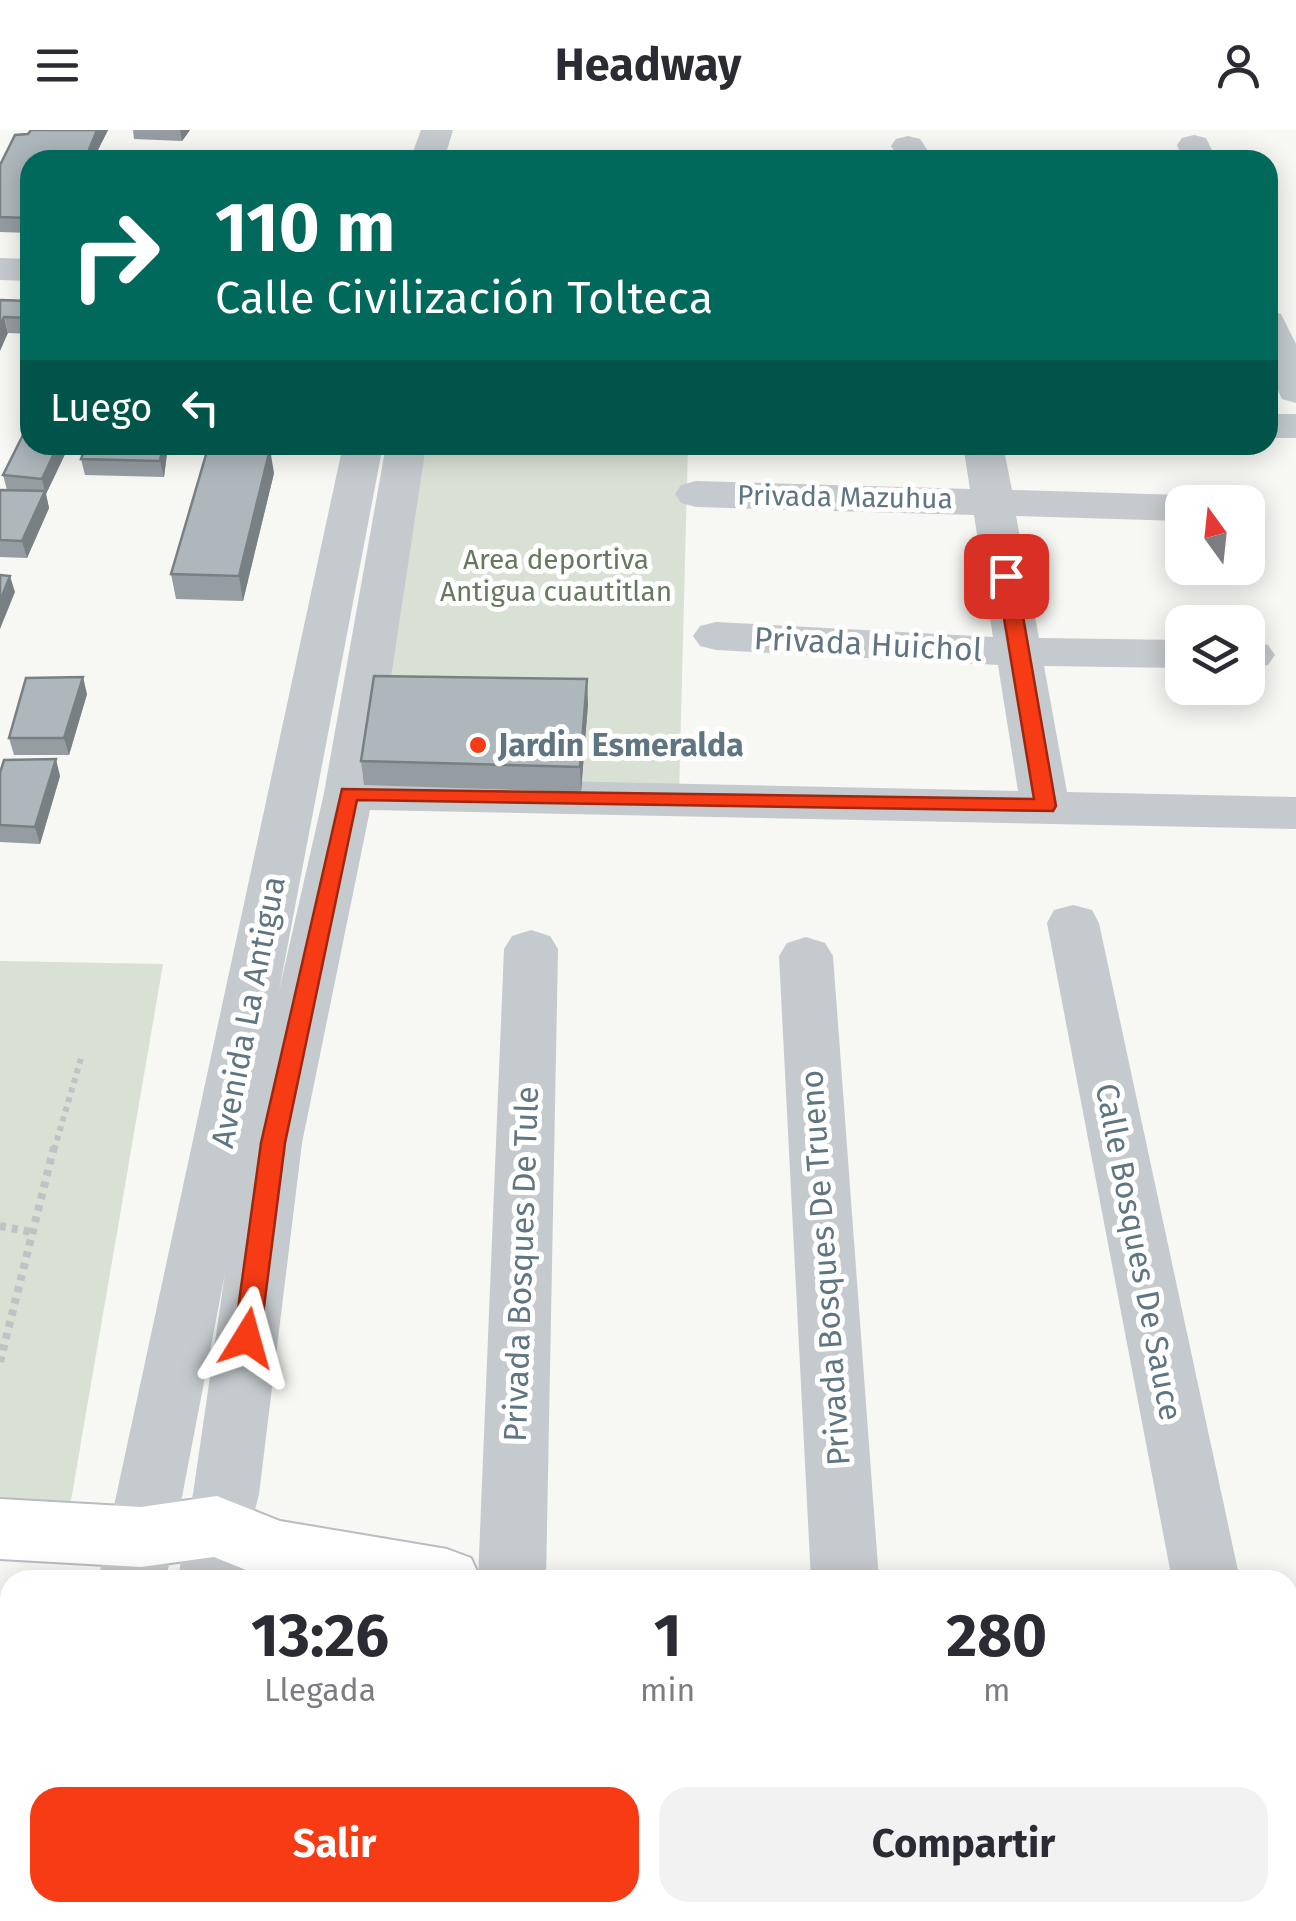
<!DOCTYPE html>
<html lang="es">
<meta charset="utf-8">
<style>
:root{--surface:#fff;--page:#f2f2f3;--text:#2b2b33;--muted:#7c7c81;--accent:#f63b15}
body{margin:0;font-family:"Fira Sans",sans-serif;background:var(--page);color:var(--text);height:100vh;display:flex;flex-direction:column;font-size:38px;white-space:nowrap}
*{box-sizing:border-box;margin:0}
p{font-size:32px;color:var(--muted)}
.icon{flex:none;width:55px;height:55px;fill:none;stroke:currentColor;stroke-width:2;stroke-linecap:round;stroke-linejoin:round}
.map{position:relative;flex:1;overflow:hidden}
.panel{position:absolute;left:0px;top:1440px;width:1298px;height:352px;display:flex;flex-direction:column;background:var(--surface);border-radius:30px 30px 0 0;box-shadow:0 5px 25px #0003}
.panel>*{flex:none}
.guide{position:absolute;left:20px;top:20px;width:1258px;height:305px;border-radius:30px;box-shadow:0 5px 25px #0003;background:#00695c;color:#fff;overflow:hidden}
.needle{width:65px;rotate:345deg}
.buttons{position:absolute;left:1165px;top:355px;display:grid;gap:20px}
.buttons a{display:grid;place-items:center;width:100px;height:100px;border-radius:20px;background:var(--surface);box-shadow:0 5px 25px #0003;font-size:50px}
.pin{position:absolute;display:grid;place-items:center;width:85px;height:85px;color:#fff;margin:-42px;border-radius:20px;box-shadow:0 5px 15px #0006}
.me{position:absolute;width:110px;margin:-55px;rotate:8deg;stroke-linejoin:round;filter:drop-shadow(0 0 8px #0008)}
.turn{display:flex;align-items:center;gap:35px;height:210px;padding:0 30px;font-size:45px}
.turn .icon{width:130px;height:130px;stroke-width:2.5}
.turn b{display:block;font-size:70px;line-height:85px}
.then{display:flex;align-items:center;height:95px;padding:0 30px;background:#0003;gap:20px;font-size:38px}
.eta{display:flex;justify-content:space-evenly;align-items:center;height:170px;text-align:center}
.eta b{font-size:60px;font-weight:700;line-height:70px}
.primary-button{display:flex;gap:20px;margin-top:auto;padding:20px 30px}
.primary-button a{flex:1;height:115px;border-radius:30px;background:var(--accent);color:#fff;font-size:40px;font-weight:700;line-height:115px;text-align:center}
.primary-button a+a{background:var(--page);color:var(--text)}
header{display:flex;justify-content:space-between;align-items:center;height:130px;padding:0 30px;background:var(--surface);font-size:45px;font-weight:700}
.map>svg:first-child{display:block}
.green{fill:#d9e0d4}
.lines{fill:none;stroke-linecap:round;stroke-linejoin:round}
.major-casing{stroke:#b7bdc0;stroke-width:4}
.path-far1{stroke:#c0c3c5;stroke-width:6;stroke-dasharray:5 5;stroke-linecap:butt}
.path{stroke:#c0c3c5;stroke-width:8;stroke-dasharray:6 6;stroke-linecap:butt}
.minor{fill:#c4cacd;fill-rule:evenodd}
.major{fill:#fff;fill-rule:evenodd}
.wall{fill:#959da2}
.shaded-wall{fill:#798084}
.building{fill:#adb7bc;stroke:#798084;stroke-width:2.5}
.route{fill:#f63b15;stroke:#a0260e;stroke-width:2.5}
.poi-dot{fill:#f63b15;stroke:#fff;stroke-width:4}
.labels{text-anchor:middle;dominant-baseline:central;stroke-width:10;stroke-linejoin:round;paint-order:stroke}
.far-street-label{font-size:28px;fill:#5f7582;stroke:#fff}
.far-park-label{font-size:28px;fill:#66795f;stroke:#fff}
.street-label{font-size:32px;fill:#5f7582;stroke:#fff}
.poi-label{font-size:32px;font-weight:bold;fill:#5f7582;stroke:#fff;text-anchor:start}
</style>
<header><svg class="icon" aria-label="menu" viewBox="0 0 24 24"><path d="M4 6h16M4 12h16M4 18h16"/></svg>Headway<svg class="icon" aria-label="person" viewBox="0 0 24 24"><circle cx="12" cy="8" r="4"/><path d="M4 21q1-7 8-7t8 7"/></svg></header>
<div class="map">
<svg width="1296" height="1791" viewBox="0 0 1296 1791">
<rect width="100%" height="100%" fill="#f7f7f4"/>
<g class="green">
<path d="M423,315H688L679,664L581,662L588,574L377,571Z"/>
<path d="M0,831L163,834L67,1394L0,1384Z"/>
</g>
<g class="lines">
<g class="major-casing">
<g id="major">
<path d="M217,1366L280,1391L447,1419L471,1428L481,1450H271L214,1427L141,1437L0,1429V1369L141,1377Z"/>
<path d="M0,1486L10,1487V1553L0,1552Z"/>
<rect x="1288" y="1500" width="8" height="66"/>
<rect x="1288" y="1601" width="8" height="72"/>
</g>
</g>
<path class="path-far1" d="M54,1020L82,925"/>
<g class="path">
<path d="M0,1096L32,1102"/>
<path d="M0,1232L54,1017"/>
</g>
<g class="minor">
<path d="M421,0H453L444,30H410Z"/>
<path d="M1194,5L1206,8L1217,30H1183L1177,15L1182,8Z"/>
<path d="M908,6L920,9L934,30H900L891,16L896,9Z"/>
<path d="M0,128L30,129V151L0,150Z"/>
<path d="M1268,181L1281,184L1296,214V273L1282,269L1268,239Z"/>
<rect x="1268" y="284" width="28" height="24"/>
<path d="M343,315H383L279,861L324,663L386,315H426L376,647L1018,661L998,535L716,520L700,516L693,506L700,496L716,492L993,507L974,385L696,377L681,373L675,364L681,355L696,351L970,359L963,315H1003L1012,360L1182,365L1199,372H1182V391L1016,386L1039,508L1182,510V538L1044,536L1067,662L1296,667V699L370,680L302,1013L259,1364L251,1396L247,1450H179L183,1396L193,1364L225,1143L166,1450H98Z"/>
<path d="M1248,511L1268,515L1275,525L1268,535L1248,539Z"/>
<path d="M1073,775L1092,780L1099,793L1240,1450H1172L1047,793L1054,780Z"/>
<path d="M531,800L550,806L558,819L546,1450H478L504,819L512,806Z"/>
<path d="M806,807L825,813L833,826L879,1450H811L779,826L787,813Z"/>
<path d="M40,1782H117V1791H39Z"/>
</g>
<use href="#major" class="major"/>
</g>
<g class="wall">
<path d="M31,0H108L96,23L30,30V103L0,102V35Z"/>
<path d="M133,0H190L182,11L134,9Z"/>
<path d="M0,170L30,171V204L8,203Z"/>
<path d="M30,315H66L67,320L46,364L49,378L27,428L0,427V360H7L3,345Z"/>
<path d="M86,315H168L164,347L85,345L81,329Z"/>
<path d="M274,343L243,471L176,469L171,444Z"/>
<path d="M87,564L69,625H14L9,608Z"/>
<path d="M588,574L581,662L364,655L361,631Z"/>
<path d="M0,643L60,646L40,714L0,712Z"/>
<path d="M437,1782H703V1791H494Z"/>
</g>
<g class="shaded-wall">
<path d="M97,0H108L93,30H85Z"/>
<path d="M180,0H190L182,11Z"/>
<path d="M4,187L8,203L0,221V196Z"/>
<path d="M58,315H66L67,320L46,364L49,378L27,428L22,411L45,362L42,349Z"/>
<path d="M163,315H168L164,347L160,331Z"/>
<path d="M270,319L274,343L243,471L239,446Z"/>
<path d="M10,446L15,462L0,499V471Z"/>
<path d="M83,547L87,564L69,625L64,608Z"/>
<path d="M587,549L588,574L581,662L580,637Z"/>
<path d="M56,629L60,646L40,714L35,697Z"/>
</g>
<g class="building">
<path d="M31,0H97L85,30H30V88L0,87V35L15,5L28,4Z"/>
<path d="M0,170L30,171V188L4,187L0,196Z"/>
<path d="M24,303H30V315H58L42,349L3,345Z"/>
<path d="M86,315H163L160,331L81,329Z"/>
<path d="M208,318L270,319L239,446L171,444Z"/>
<path d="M0,360L45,361L22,411L0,410Z"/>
<path d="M0,445L10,446L0,471Z"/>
<path d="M374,546L587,549L580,637L361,631Z"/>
<path d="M83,547L64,608H9L26,548Z"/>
<path d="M56,629L35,697L0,695V643L4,630Z"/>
<path d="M480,1782H703V1791H537Z"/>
<path d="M782,1782H932V1791H781Z"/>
</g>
<path class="route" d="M1006,441L1016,446L1056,676L1053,681L357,670L285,1013L260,1208L256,1215L247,1219L238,1215L234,1208L261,1013L342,659L1034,669L997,446Z"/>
<circle class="poi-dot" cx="478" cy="615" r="10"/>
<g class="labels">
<g class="far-street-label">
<text transform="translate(845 367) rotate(1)">Privada Mazuhua</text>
</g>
<g class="far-park-label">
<text x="556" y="429">Area deportiva<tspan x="556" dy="32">Antigua cuautitlan</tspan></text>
</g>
<g class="street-label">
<text transform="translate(868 514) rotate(3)">Privada Huichol</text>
<text transform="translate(248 882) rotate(-79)">Avenida La Antigua</text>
<text transform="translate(1139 1122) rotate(79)">Calle Bosques De Sauce</text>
<text transform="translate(521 1134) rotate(-88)">Privada Bosques De Tule</text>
<text transform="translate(825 1138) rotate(-94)">Privada Bosques De Trueno</text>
</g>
<g class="poi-label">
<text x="498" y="615">Jardin Esmeralda</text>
</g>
</g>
</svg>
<div class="buttons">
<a><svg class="needle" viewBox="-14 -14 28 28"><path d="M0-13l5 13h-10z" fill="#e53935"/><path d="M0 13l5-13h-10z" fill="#7c7c81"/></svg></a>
<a><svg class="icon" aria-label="layers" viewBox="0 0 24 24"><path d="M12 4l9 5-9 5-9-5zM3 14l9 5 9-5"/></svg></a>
</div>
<div class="pin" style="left:1006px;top:446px;background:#d93025"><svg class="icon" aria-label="arrive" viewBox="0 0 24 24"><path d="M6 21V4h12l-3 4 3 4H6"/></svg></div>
<svg class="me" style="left:247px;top:1208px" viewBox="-20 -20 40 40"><path d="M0-17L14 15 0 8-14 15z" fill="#f63b15" stroke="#fff" stroke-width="4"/></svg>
<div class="guide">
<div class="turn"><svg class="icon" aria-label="right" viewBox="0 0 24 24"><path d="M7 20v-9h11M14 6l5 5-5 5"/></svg><div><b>110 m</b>Calle Civilización Tolteca</div></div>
<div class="then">Luego<svg class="icon" aria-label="left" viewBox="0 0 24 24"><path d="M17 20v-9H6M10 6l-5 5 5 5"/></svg></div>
</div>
<section class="panel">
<div class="eta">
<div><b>13:26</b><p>Llegada</p></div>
<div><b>1</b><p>min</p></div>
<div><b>280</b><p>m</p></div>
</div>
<div class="primary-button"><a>Salir</a><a>Compartir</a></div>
</section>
</div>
